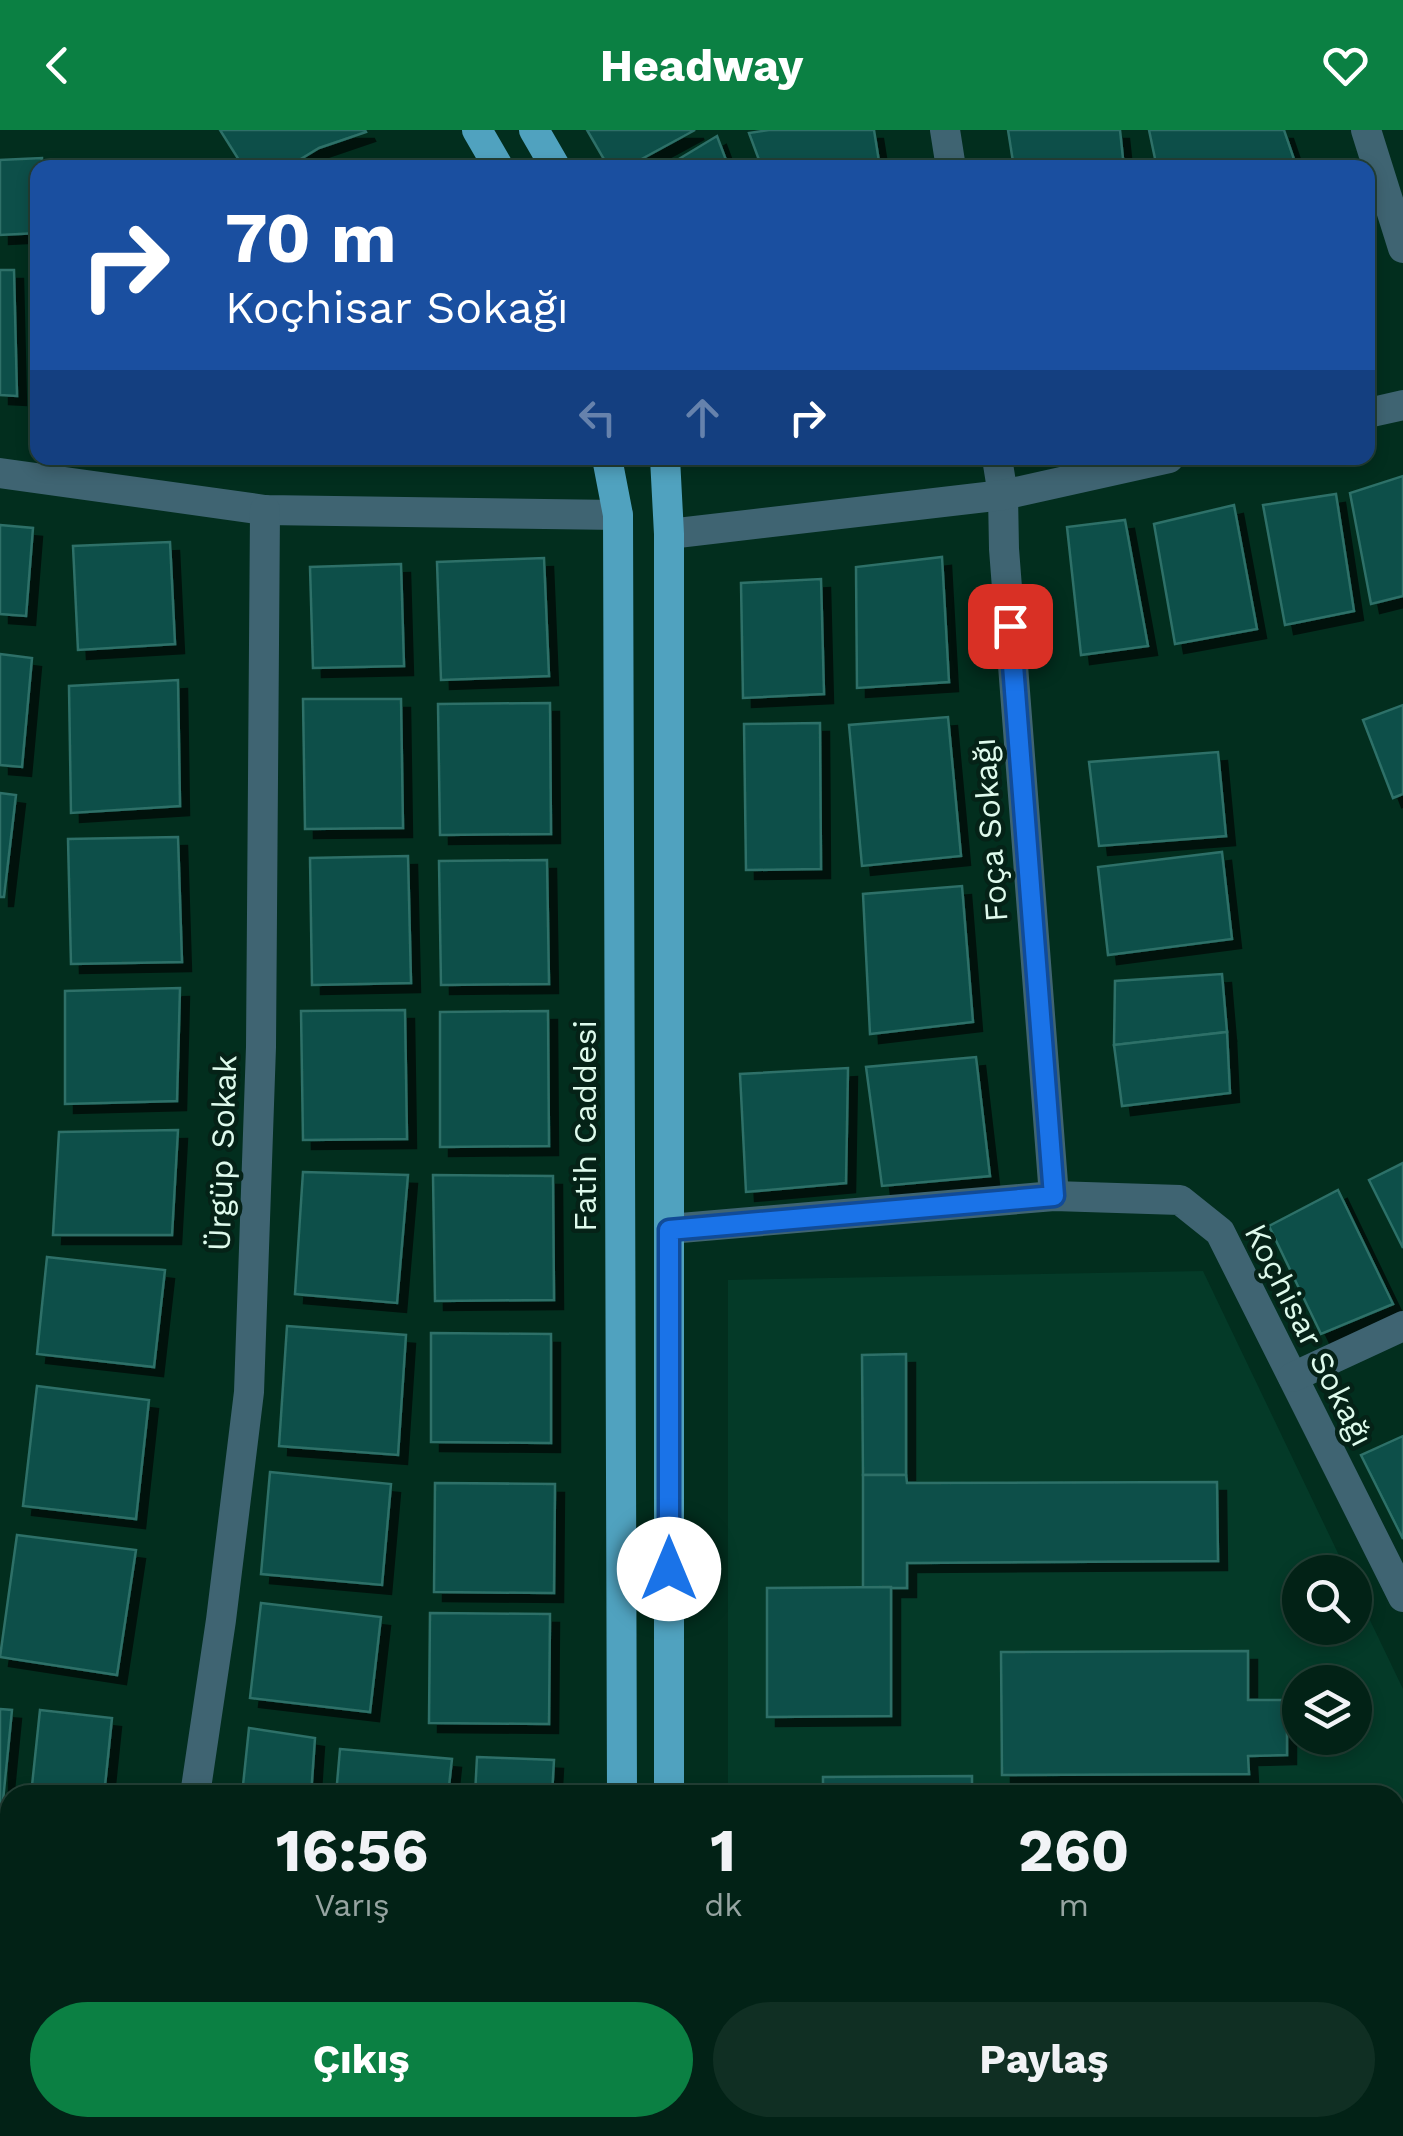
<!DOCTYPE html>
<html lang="tr">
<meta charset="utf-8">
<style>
:root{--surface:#022216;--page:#102f23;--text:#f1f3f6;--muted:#96a4a1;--line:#233f35;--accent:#0b8043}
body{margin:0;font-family:"Work Sans",sans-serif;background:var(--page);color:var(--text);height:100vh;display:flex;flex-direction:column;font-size:38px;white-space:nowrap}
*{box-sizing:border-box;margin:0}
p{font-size:32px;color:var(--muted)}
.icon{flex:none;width:55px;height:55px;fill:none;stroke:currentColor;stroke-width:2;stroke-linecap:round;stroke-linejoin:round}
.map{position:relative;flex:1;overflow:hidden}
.details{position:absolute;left:0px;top:1655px;width:1405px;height:352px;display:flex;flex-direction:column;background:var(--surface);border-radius:30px 30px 0 0;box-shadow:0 5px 15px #0003,0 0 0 2px var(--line)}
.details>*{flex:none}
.hud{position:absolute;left:30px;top:30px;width:1345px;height:305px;border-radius:20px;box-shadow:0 5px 15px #0003,0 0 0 2px var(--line);background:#1a4fa0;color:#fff;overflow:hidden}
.tools{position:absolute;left:1282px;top:1425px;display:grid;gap:20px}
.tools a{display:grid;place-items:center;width:90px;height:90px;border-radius:50%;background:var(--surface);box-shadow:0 5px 15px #0003,0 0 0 2px var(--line);font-size:50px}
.pin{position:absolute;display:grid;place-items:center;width:85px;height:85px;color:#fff;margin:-42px;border-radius:20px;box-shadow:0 5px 15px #0006}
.me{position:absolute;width:110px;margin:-55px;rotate:0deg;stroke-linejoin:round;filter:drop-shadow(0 0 8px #0008)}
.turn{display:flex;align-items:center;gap:35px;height:210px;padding:0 30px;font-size:45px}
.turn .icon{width:130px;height:130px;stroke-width:2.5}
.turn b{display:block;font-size:70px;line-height:85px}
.lanes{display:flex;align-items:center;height:95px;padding:0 30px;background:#0003;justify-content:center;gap:50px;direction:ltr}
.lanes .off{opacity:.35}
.eta{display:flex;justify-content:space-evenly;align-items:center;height:170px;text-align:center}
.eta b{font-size:60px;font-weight:700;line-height:70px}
.action{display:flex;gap:20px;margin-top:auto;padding:20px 30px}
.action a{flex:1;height:115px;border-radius:60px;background:var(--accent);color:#fff;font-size:40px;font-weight:700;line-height:115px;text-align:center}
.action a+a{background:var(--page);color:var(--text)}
header{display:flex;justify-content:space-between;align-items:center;height:130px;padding:0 30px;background:var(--accent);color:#fff;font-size:45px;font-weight:700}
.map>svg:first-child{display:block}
.built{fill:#043a28;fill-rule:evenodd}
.park{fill:url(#park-crowns)}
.building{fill:#0d4f48;stroke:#2d7068;stroke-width:2.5;filter:url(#shadow)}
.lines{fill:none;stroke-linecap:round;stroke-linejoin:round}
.path{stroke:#527869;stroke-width:6;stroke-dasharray:5 8;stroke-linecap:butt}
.street{stroke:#3f6472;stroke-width:30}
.secondary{stroke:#4a879e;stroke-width:30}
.primary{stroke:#50a2bf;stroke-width:30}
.route-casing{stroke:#114b97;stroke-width:25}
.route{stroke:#1a73e8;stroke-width:18}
.labels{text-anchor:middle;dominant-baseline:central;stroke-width:9;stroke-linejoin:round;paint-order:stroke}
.street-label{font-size:32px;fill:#defaec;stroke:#052217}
</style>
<header><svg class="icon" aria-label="back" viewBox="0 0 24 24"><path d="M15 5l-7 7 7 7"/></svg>Headway<svg class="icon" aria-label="heart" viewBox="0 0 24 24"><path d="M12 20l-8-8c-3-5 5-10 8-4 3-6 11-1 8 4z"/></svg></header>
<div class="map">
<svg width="1403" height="2006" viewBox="0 0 1403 2006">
<defs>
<pattern id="park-crowns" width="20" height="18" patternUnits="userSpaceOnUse" patternTransform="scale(2.5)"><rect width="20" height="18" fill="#3e3900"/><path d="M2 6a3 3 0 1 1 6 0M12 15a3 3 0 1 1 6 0" fill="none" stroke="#504d19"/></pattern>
<filter id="shadow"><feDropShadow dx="9" dy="9" stdDeviation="0" flood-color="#0009"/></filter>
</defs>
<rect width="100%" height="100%" fill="#022e1e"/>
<g class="built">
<path d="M1203,1141L1347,1442H1300V1498H1355V1459L1403,1559V1844L1395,1850V1665H728V1150ZM1300,1552H1355V1608H1300Z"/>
<path d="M728,1998H1182L1171,2005L1159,2006H728Z"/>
</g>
<path class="park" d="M0,1822L10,1823V1998H106L105,2006H0Z"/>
<g class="building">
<path d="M220,0H365L366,2L319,18L286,38H244Z"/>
<path d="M587,0H695L625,38H609Z"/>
<path d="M769,0H874L880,38H762L749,3Z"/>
<path d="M1008,0H1120L1124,38H1014Z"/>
<path d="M1149,0H1284L1297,38H1157Z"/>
<path d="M717,6L729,38H664Z"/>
<path d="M42,28V38H38V103L0,105V30Z"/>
<path d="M0,140H14L17,266L0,265Z"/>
<path d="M1403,346V466L1371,474L1350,363Z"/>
<path d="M1336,364L1354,481L1285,495L1263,375Z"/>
<path d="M1234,375L1257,499L1175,514L1154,394Z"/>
<path d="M1125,390L1148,516L1081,525L1067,397Z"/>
<path d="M0,395L33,398L26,486L0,484Z"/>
<path d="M170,412L175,514L78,520L73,416Z"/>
<path d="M942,427L949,552L857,558L856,437Z"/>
<path d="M544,428L549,546L441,550L437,432Z"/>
<path d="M401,434L404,536L313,538L310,437Z"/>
<path d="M821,449L824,564L743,568L741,453Z"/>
<path d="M0,524L32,528L22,637L0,635Z"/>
<path d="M178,550L180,676L71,683L69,556Z"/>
<path d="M303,569H401L403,698L305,699Z"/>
<path d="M550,573L551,704L440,705L438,574Z"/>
<path d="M1403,575V664L1393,668L1363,590Z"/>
<path d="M948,587L961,726L862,736L849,595Z"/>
<path d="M820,593L821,739L746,740L744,594Z"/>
<path d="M1218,622L1226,706L1099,716L1089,632Z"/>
<path d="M0,663L16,665L4,767H0Z"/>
<path d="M178,707L182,832L71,834L68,709Z"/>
<path d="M1222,722L1232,809L1108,825L1098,737Z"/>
<path d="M408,726L411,853L312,855L310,728Z"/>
<path d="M547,730L549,854L441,855L439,731Z"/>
<path d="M962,756L973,892L870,904L863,764Z"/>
<path d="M1222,844L1227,902L1114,915L1115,851Z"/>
<path d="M180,858L177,971L65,974V861Z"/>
<path d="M405,880L407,1009L303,1010L301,881Z"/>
<path d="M548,881L549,1016L440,1017V882Z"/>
<path d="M1227,902L1230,963L1122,976L1114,915Z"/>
<path d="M976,927L990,1046L882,1056L866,937Z"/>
<path d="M848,938L846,1053L746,1062L740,944Z"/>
<path d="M178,1000L172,1105H53L59,1002Z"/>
<path d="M1403,1033V1118L1369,1050Z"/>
<path d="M303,1042L408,1045L397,1173L295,1164Z"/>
<path d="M433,1045L553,1046L554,1170L435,1171Z"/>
<path d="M1338,1060L1393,1174L1321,1204L1269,1096Z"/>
<path d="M47,1127L165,1140L154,1237L37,1224Z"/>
<path d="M287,1196L406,1205L398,1325L279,1316Z"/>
<path d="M431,1203L551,1204V1313L431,1312Z"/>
<path d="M906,1224V1345H863L862,1225Z"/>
<path d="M37,1256L149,1270L136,1389L23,1376Z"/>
<path d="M1403,1306V1409L1361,1325Z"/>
<path d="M270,1342L391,1354L382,1455L261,1444Z"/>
<path d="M863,1345H906L907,1353L1217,1352L1218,1431L907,1433V1458H863Z"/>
<path d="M435,1353L555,1354L554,1463L434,1462Z"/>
<path d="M17,1405L136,1420L117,1545L0,1527Z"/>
<path d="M891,1457V1586L767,1587V1458Z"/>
<path d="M261,1473L381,1487L370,1582L250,1568Z"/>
<path d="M430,1483L550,1484L549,1594L429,1593Z"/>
<path d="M1248,1521V1570H1287V1625L1248,1626L1249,1644L1002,1645L1001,1522Z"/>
<path d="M0,1579L12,1580L0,1701Z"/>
<path d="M40,1580L112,1588L104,1665H31Z"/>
<path d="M249,1598L315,1608L311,1665H242Z"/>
<path d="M340,1619L452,1629L448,1665H336Z"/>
<path d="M477,1627L554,1630L552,1665H475Z"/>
<path d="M972,1646V1665H823V1647Z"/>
<path d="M1403,1829V1986L1395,1992V1833Z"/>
<path d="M194,1998H322L321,2006H193Z"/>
<path d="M423,1998H550V2006H422Z"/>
<rect x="900" y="1998" width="59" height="8"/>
<path d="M1023,1998H1061L1073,2000V2006H1023Z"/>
<path d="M1100,1998H1387L1375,2006H1104Z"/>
</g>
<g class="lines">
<path class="path" d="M1395,1858L1403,1854"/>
<g class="street">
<path d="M945,0L951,38"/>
<path d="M1366,0L1403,118"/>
<path d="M1368,283L1403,275"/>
<path d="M997,328L1003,365L1004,419L1054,1066"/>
<path d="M0,343L265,380L618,385"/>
<path d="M669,404L1003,365L1169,328"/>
<path d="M669,1099L1054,1066L1180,1070L1220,1102L1403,1467"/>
<path d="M1293,1247L1403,1196"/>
<path d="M195,1665L221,1490L249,1262L261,917L265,380"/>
<path d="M0,1786L10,1787"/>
<path d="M145,2006L146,1998"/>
</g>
<g class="secondary">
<path d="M1395,1906L1403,1902"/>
<path d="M1235,2006L1246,1998"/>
</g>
<g class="primary">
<path d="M477,0L499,38"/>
<path d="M534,0L556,38"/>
<path d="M607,328L618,385L622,1665"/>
<path d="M665,328L669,404V1665"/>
<path d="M672,1998L673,2006"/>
<path d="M623,2006V1998"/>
</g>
</g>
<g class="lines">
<g class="route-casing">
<path id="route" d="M669,1439V1100L1054,1066L1010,496"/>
</g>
<use href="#route" class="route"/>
</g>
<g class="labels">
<g class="street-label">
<text transform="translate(990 700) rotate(-94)">Foça Sokağı</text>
<text transform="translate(585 996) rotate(-90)">Fatih Caddesi</text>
<text transform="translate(222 1023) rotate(-88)">Ürgüp Sokak</text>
<text transform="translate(1309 1205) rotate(63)">Koçhisar Sokağı</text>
</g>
</g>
</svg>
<div class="tools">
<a><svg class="icon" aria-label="search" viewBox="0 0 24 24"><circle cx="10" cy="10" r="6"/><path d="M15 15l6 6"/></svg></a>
<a><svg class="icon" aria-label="layers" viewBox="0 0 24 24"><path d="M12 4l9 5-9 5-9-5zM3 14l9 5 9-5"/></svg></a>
</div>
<div class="pin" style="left:1010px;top:496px;background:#d93025"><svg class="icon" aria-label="arrive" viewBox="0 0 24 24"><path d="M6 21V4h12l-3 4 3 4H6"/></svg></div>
<svg class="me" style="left:669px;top:1439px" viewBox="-20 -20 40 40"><circle r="19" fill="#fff"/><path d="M0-13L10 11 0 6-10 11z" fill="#1a73e8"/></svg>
<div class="hud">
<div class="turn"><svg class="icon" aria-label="right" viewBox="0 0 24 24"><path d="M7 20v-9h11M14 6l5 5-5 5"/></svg><div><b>70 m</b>Koçhisar Sokağı</div></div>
<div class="lanes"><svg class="icon off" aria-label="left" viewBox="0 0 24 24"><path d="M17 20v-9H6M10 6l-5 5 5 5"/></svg><svg class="icon off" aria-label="ahead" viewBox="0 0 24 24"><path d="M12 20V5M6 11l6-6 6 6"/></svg><svg class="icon" aria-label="right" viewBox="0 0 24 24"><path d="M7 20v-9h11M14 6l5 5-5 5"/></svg></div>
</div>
<section class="details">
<div class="eta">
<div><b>16:56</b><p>Varış</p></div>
<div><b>1</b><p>dk</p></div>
<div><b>260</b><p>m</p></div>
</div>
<div class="action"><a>Çıkış</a><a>Paylaş</a></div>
</section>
</div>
